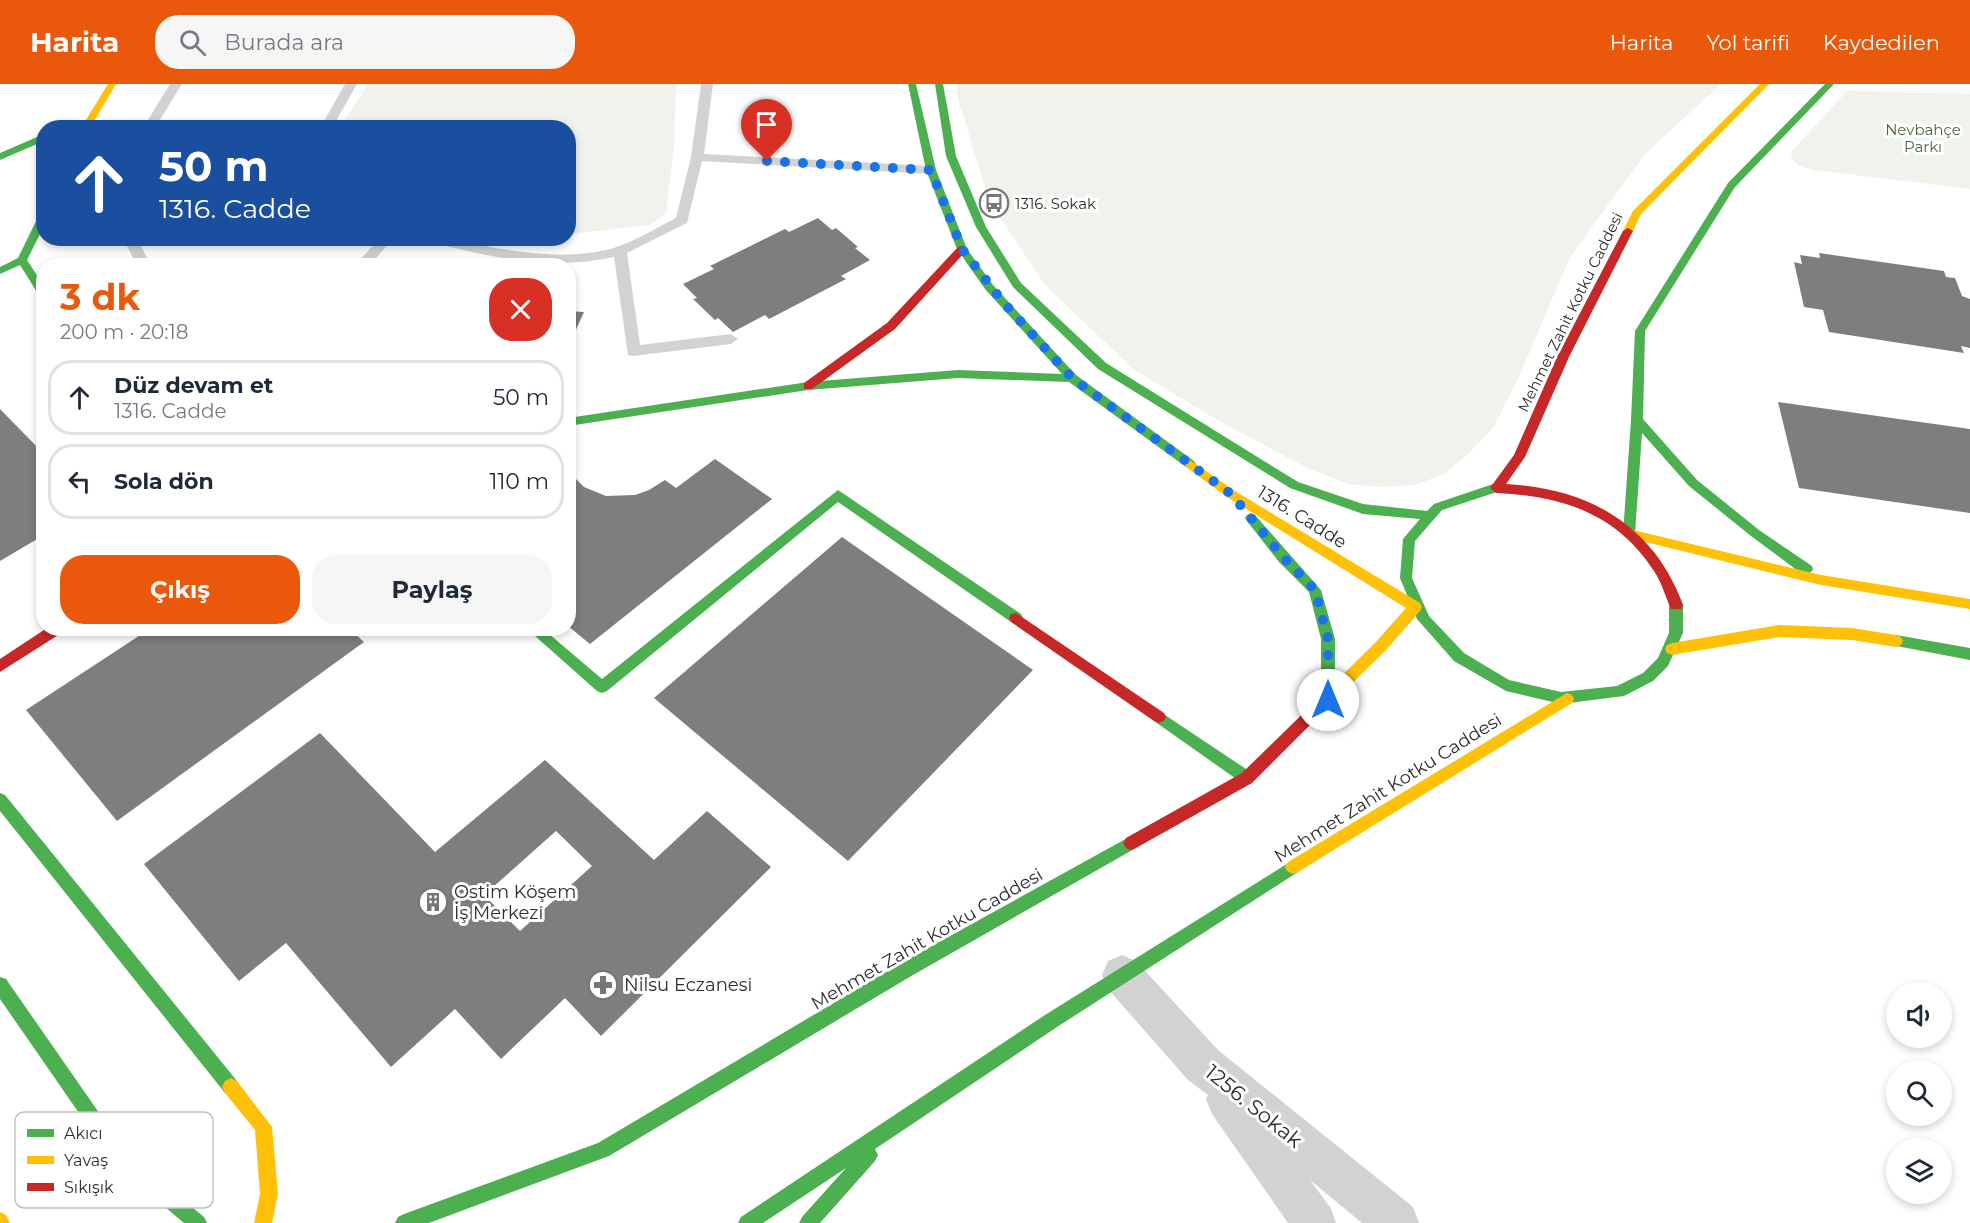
<!DOCTYPE html>
<html lang="tr">
<meta charset="utf-8">
<style>
:root{--surface:#fff;--page:#f6f6f7;--text:#1f2937;--muted:#747a83;--line:#e0e1e3;--accent:#ea580c}
body{margin:0;font-family:Montserrat,sans-serif;background:var(--page);color:var(--text);height:100vh;display:flex;flex-direction:column;font-size:22px;white-space:nowrap}
*{box-sizing:border-box;margin:0}
p{font-size:20px;color:var(--muted)}
.icon{flex:none;width:33px;height:33px;fill:none;stroke:currentColor;stroke-width:2;stroke-linecap:round;stroke-linejoin:round}
.map{position:relative;flex:1;overflow:hidden}
.side{position:absolute;left:36px;top:174px;width:540px;height:378px;display:flex;flex-direction:column;background:var(--surface);border-radius:24px;box-shadow:0 3px 9px #0003}
.side>*{flex:none}
.guide{position:absolute;left:36px;top:36px;width:540px;height:126px;border-radius:24px;box-shadow:0 3px 9px #0003;background:#1a4fa0;color:#fff;overflow:hidden}
.buttons{position:absolute;left:1886px;top:898px;display:grid;gap:12px}
.buttons a{display:grid;place-items:center;width:66px;height:66px;border-radius:50%;background:var(--surface);box-shadow:0 3px 9px #0003;font-size:30px}
.pin{position:absolute;display:grid;place-items:center;width:51px;height:51px;color:#fff;margin:-62px -26px;border-radius:50% 50% 50% 0;rotate:-45deg;box-shadow:0 0 6px #0007}
.pin .icon{rotate:45deg}
.me{position:absolute;width:66px;margin:-33px;rotate:0deg;stroke-linejoin:round;filter:drop-shadow(0 0 4px #0008)}
.turn{display:flex;align-items:center;gap:21px;height:126px;padding:0 24px;font-size:27px}
.turn .icon{width:78px;height:78px;stroke-width:2.5}
.turn b{display:block;font-size:42px;line-height:51px}
.round{display:grid;place-items:center;flex:none;width:63px;height:63px;border-radius:24px;background:var(--page)}
.summary{display:flex;align-items:center;justify-content:space-between;height:102px;padding:0 24px}
h1{font-size:36px;font-weight:700;line-height:45px;color:var(--accent)}
.cta{display:flex;gap:12px;margin-top:auto;padding:12px 24px}
.cta a{flex:1;height:69px;border-radius:24px;background:var(--accent);color:#fff;font-size:24px;font-weight:700;line-height:69px;text-align:center}
.cta a+a{background:var(--page);color:var(--text)}
ul{padding:0;list-style:none}
li{display:flex;align-items:center;gap:18px;height:75px;margin:0 12px 9px;padding:0 12px;border:3px solid var(--line);border-radius:24px}
li div{flex:1}
li b{display:block;font-size:22px}
li em{font-style:normal}
header{display:flex;align-items:center;gap:36px;box-sizing:border-box;height:84px;padding:0 30px;background:var(--accent);color:#fff}
header strong{font-size:28px}
nav{display:flex;gap:33px;margin-inline-start:auto;font-size:21px}
.search{width:420px;height:54px;background:var(--page);display:flex;align-items:center;gap:15px;box-sizing:border-box;padding:0 21px;border-radius:24px;color:var(--muted);font-size:22px}
.map>svg:first-child{display:block}
.green{fill:#f0f3eb}
.building{fill:#7e7e7e;fill-rule:evenodd}
.lines{fill:none;stroke-linecap:round;stroke-linejoin:round}
.lane{fill:#d2d2d2;fill-rule:evenodd}
.street{fill:#d2d2d2;fill-rule:evenodd}
.fast{fill:#4caf50;fill-rule:evenodd}
.slow{fill:#ffc107;fill-rule:evenodd}
.jam{fill:#c62828;fill-rule:evenodd}
.route{stroke:#1a73e8;stroke-width:10;stroke-dasharray:0 18}
.labels{text-anchor:middle;dominant-baseline:central;stroke-width:6;stroke-linejoin:round;paint-order:stroke}
.far-park-label{font-size:15px;fill:#52663d;stroke:#fff}
.far-poi-label{font-size:15px;fill:#2d2d2d;stroke:#fff;text-anchor:start}
.far-street-label{font-size:15px;fill:#2d2d2d;stroke:#fff}
.street-label{font-size:18px;fill:#2d2d2d;stroke:#fff}
.poi-label{font-size:18px;fill:#2d2d2d;stroke:#fff;text-anchor:start}
.near-street-label{font-size:21px;fill:#2d2d2d;stroke:#fff}
.key{fill:#fff;stroke:#c0c0c0;stroke-width:1.5}
.key-label{font-size:16px;fill:#2d2d2d}
</style>
<header>
<strong>Harita</strong>
<div class="search"><svg class="icon" aria-label="search" viewBox="0 0 24 24"><circle cx="10" cy="10" r="6"/><path d="M15 15l6 6"/></svg>Burada ara</div>
<nav><a>Harita</a><a>Yol tarifi</a><a>Kaydedilen</a></nav>
</header>
<div class="map">
<svg width="1970" height="1139" viewBox="0 0 1970 1139">
<rect width="100%" height="100%" fill="#fff"/>
<g class="green">
<path d="M368,0H676L674,63L666,129L650,141L569,150L568,44L340,43Z"/>
<path d="M957,0H1721L1646,69L1570,173L1521,288L1494,343L1468,370L1444,390L1415,401L1378,403L1348,400L1307,384L1212,333L1133,285L1045,201L997,129L1006,127L997,105L986,106L957,12Z"/>
<path d="M1847,7L1970,10V105L1813,86L1799,82L1792,75L1791,68Z"/>
</g>
<g class="building">
<path d="M818,134L832,146L836,144L858,163L855,164L870,176L841,192L846,195L769,235L765,231L733,248L718,234L715,236L693,215L697,214L683,200L714,185L710,182L785,145L789,148Z"/>
<path d="M1819,169L1944,187L1946,193L1955,194L1962,212L1970,215V264L1961,262L1964,269L1829,248L1823,226L1804,223L1794,178L1802,180L1800,171L1820,174Z"/>
<path d="M568,227L584,228L568,263Z"/>
<path d="M1778,318L1970,345V429L1799,404Z"/>
<path d="M0,325L44,370V451L0,477Z"/>
<path d="M715,375L772,415L590,560L568,542V397L574,393L584,403L606,412L635,411L649,406L665,396L676,404Z"/>
<path d="M842,453L1033,586L848,777L654,614Z"/>
<path d="M151,544H349L364,558L117,737L26,626Z"/>
<path d="M320,649L435,768L545,676L654,776L707,727L771,783L601,952L565,914L501,975L455,925L391,983L286,859L239,897L144,780ZM556,747L592,782L520,847L484,811Z"/>
</g>
<g class="lines">
<g class="lane">
<path d="M170,0H182L155,44H143Z"/>
<path d="M345,0H357L332,44H320Z"/>
<path d="M701,0H713L704,70L931,82L937,86L931,90L702,77L687,139L627,169L640,261L731,250L738,255L731,260L633,272L628,271L614,173C551,187 488,173 426,157L425,154C452,154 476,161 502,165C541,171 585,175 622,161C641,154 658,143 676,134L691,73Z"/>
<path d="M123,154H137L151,182H137Z"/>
<path d="M380,154H394L369,182H354Z"/>
</g>
<path class="street" d="M1122,871L1136,877L1218,966L1413,1123L1419,1139H1362L1310,1096L1330,1123L1336,1139H1288L1212,1030L1206,1015L1208,1011L1188,996L1108,905L1102,891L1108,877Z"/>
<g class="fast">
<path d="M908,0H916L936,86L967,165L993,201L1076,291L1194,377L1196,380L1194,383H1186L1069,298L958,294L808,306L568,342V334L808,298L958,286L1062,290L985,205L957,165L926,86Z"/>
<path d="M935,0H943L956,72L986,143L1021,199L1106,279L1298,398L1363,420L1427,427L1434,420L1496,399L1500,401L1502,404L1500,407L1442,426L1415,457L1412,494L1429,532L1464,569L1509,596L1561,608L1617,602L1643,589L1658,574L1669,549V521L1671,517H1681L1683,521V549L1668,582L1653,597L1624,612L1561,620L1506,607L1454,577L1417,535L1400,494L1403,455L1420,435L1363,430L1290,404L1098,285L1013,203L976,143L946,72Z"/>
<path d="M1825,0H1834L1735,103L1645,247L1643,335L1697,396L1759,446L1812,482L1813,486L1807,491L1802,490L1751,452L1689,402L1642,349L1635,450L1633,453H1625L1623,450L1631,336L1635,247L1728,99Z"/>
<path d="M44,50V57L0,76V69Z"/>
<path d="M44,128V142L27,176L44,202V214L40,213L20,181L0,190V183L18,174L39,131Z"/>
<path d="M838,406L1021,530L1023,534L1021,538H1011L838,418L607,607L602,609L597,607L526,544H542L602,595Z"/>
<path d="M1251,429L1255,431L1321,506L1335,555V616L1333,620L1328,622L1323,620L1321,616V555L1309,508L1279,478L1247,437L1245,434L1247,431Z"/>
<path d="M1896,551L1970,564V576L1891,561L1889,557L1891,553Z"/>
<path d="M1159,627L1252,689L1254,694L1252,699L1247,701L1242,699L1154,637L1152,633L1154,629Z"/>
<path d="M0,709L5,711L237,997L240,1003L237,1009L231,1012L225,1009L0,727Z"/>
<path d="M1131,752L1136,754L1139,759L1136,764L913,891L609,1072L429,1139H395L398,1133L404,1130L598,1059L901,879Z"/>
<path d="M1293,776L1298,778L1301,783L1298,788L1057,943L875,1065L878,1071L875,1077L820,1139H799L802,1133L846,1084L763,1139H738L741,1133L1045,931Z"/>
<path d="M0,893L6,895L127,1069L204,1133L207,1139H184L115,1081L0,915Z"/>
</g>
<g class="slow">
<path d="M108,0H116L90,44H81Z"/>
<path d="M1760,0H1769L1641,130L1632,149H1624L1623,147L1633,127Z"/>
<path d="M1190,376L1235,407L1420,519L1422,523L1420,527L1386,566L1339,612L1334,614L1329,612L1327,608L1329,604L1376,558L1406,524L1227,413L1186,383L1184,380L1186,377Z"/>
<path d="M1629,445L1821,491L1970,515V525L1821,501L1625,453L1623,450L1625,447Z"/>
<path d="M1779,541L1852,544L1896,551L1901,553L1903,557L1901,561L1896,563L1852,556L1779,553L1672,571L1667,569L1665,565L1667,561L1672,559Z"/>
<path d="M1567,609L1572,611L1574,615L1572,619L1298,788L1293,790L1288,788L1285,783L1288,778Z"/>
<path d="M231,994L237,997L272,1043L278,1110L272,1139H254L260,1110L255,1046L225,1009L222,1003L225,997Z"/>
<path d="M0,1128L6,1131L10,1139H0Z"/>
</g>
<g class="jam">
<path d="M1628,144L1633,147L1569,273L1525,373L1506,400C1588,404 1654,441 1683,521L1681,525H1671C1665,512 1662,499 1654,487C1616,429 1562,412 1496,409L1490,404L1514,371L1557,273L1623,147Z"/>
<path d="M962,162L967,165L966,167L895,245L812,305H804V299L887,239L958,163Z"/>
<path d="M1016,529L1164,629L1166,633L1164,637L1159,639L1154,637L1011,538L1009,534L1011,530Z"/>
<path d="M47,544H64L63,548L0,588V575Z"/>
<path d="M1334,602L1339,604L1341,608L1339,612L1252,699L1136,764L1131,766L1126,764L1123,759L1126,754L1242,689L1329,604Z"/>
</g>
</g>
<g class="lines">
<path class="route" d="M767,77L931,86L962,165L1003,218L1072,294L1231,410L1284,474L1315,506L1328,555V616"/>
</g>
<defs>
<g id="bus-ring" transform="scale(1.5)"><circle r="9.5" fill="#fff" stroke="#767676" stroke-width="1.5"/><path d="M-5-6H5V4H4V6H2V4H-2V6H-4V4H-5ZM-3.5-4V0h7V-4ZM-3.5 1.2v1.5H-2V1.2ZM2 1.2v1.5H3.5V1.2Z" fill="#767676"/></g>
<g id="building-ring" transform="scale(1.5)"><circle r="9.5" fill="#fff" stroke="#767676" stroke-width="1.5"/><path d="M-4-6H4V6H1V3H-1V6H-4ZM-2.5-4.3h1.7v1.8h-1.7ZM.8-4.3h1.7v1.8H.8ZM-2.5-1h1.7V.8h-1.7ZM.8-1h1.7V.8H.8Z" fill="#767676"/></g>
<g id="pharmacy-ring" transform="scale(1.5)"><circle r="9.5" fill="#fff" stroke="#767676" stroke-width="1.5"/><path d="M-2-6h4v4h4v4h-4v4h-4v-4h-4v-4h4Z" fill="#767676"/></g>
</defs>
<g fill-rule="evenodd">
<use href="#bus-ring" x="994" y="119"/>
<use href="#building-ring" x="433" y="818"/>
<use href="#pharmacy-ring" x="603" y="901"/>
</g>
<g class="labels">
<g class="far-park-label">
<text x="1923" y="45">Nevbahçe<tspan x="1923" dy="17">Parkı</tspan></text>
</g>
<g class="far-poi-label">
<text x="1015" y="119">1316. Sokak</text>
</g>
<g class="far-street-label">
<text transform="translate(1570 228) rotate(-64)">Mehmet Zahit Kotku Caddesi</text>
</g>
<g class="street-label">
<text transform="translate(1302 433) rotate(32)">1316. Cadde</text>
<text transform="translate(1388 704) rotate(-32)">Mehmet Zahit Kotku Caddesi</text>
<text transform="translate(927 855) rotate(-30)">Mehmet Zahit Kotku Caddesi</text>
</g>
<g class="poi-label">
<text x="454" y="808">Ostim Köşem<tspan x="454" dy="21">İş Merkezi</tspan></text>
<text x="624" y="901">Nilsu Eczanesi</text>
</g>
<g class="near-street-label">
<text transform="translate(1254 1022) rotate(39)">1256. Sokak</text>
</g>
</g>
<rect x="15" y="1028" width="198" height="96" rx="9" class="key"/>
<rect x="27" y="1045" width="27" height="8" fill="#4caf50"/>
<rect x="27" y="1072" width="27" height="8" fill="#ffc107"/>
<rect x="27" y="1099" width="27" height="8" fill="#c62828"/>
<g class="key-label">
<text x="64" y="1055">Akıcı</text>
<text x="64" y="1082">Yavaş</text>
<text x="64" y="1109">Sıkışık</text>
</g>
</svg>
<div class="buttons">
<a><svg class="icon" aria-label="sound" viewBox="0 0 24 24"><path d="M4 9h4l5-4v14l-5-4H4zM17 9q2 3 0 6"/></svg></a>
<a><svg class="icon" aria-label="search" viewBox="0 0 24 24"><circle cx="10" cy="10" r="6"/><path d="M15 15l6 6"/></svg></a>
<a><svg class="icon" aria-label="layers" viewBox="0 0 24 24"><path d="M12 4l9 5-9 5-9-5zM3 14l9 5 9-5"/></svg></a>
</div>
<div class="pin" style="left:767px;top:77px;background:#d93025"><svg class="icon" aria-label="arrive" viewBox="0 0 24 24"><path d="M6 21V4h12l-3 4 3 4H6"/></svg></div>
<svg class="me" style="left:1328px;top:616px" viewBox="-20 -20 40 40"><circle r="19" fill="#fff"/><path d="M0-13L10 11 0 6-10 11z" fill="#1a73e8"/></svg>
<div class="guide">
<div class="turn"><svg class="icon" aria-label="ahead" viewBox="0 0 24 24"><path d="M12 20V5M6 11l6-6 6 6"/></svg><div><b>50 m</b>1316. Cadde</div></div>
</div>
<section class="side">
<div class="summary"><div><h1>3 dk</h1><p>200 m · 20:18</p></div><a class="round" style="background:#d93025;color:#fff"><svg class="icon" aria-label="close" viewBox="0 0 24 24"><path d="M6 6l12 12M18 6L6 18"/></svg></a></div>
<ul>
<li><svg class="icon" aria-label="ahead" viewBox="0 0 24 24"><path d="M12 20V5M6 11l6-6 6 6"/></svg><div><b>Düz devam et</b><p>1316. Cadde</p></div><em>50 m</em></li>
<li><svg class="icon" aria-label="left" viewBox="0 0 24 24"><path d="M17 20v-9H6M10 6l-5 5 5 5"/></svg><div><b>Sola dön</b></div><em>110 m</em></li>
</ul>
<div class="cta"><a>Çıkış</a><a>Paylaş</a></div>
</section>
</div>
